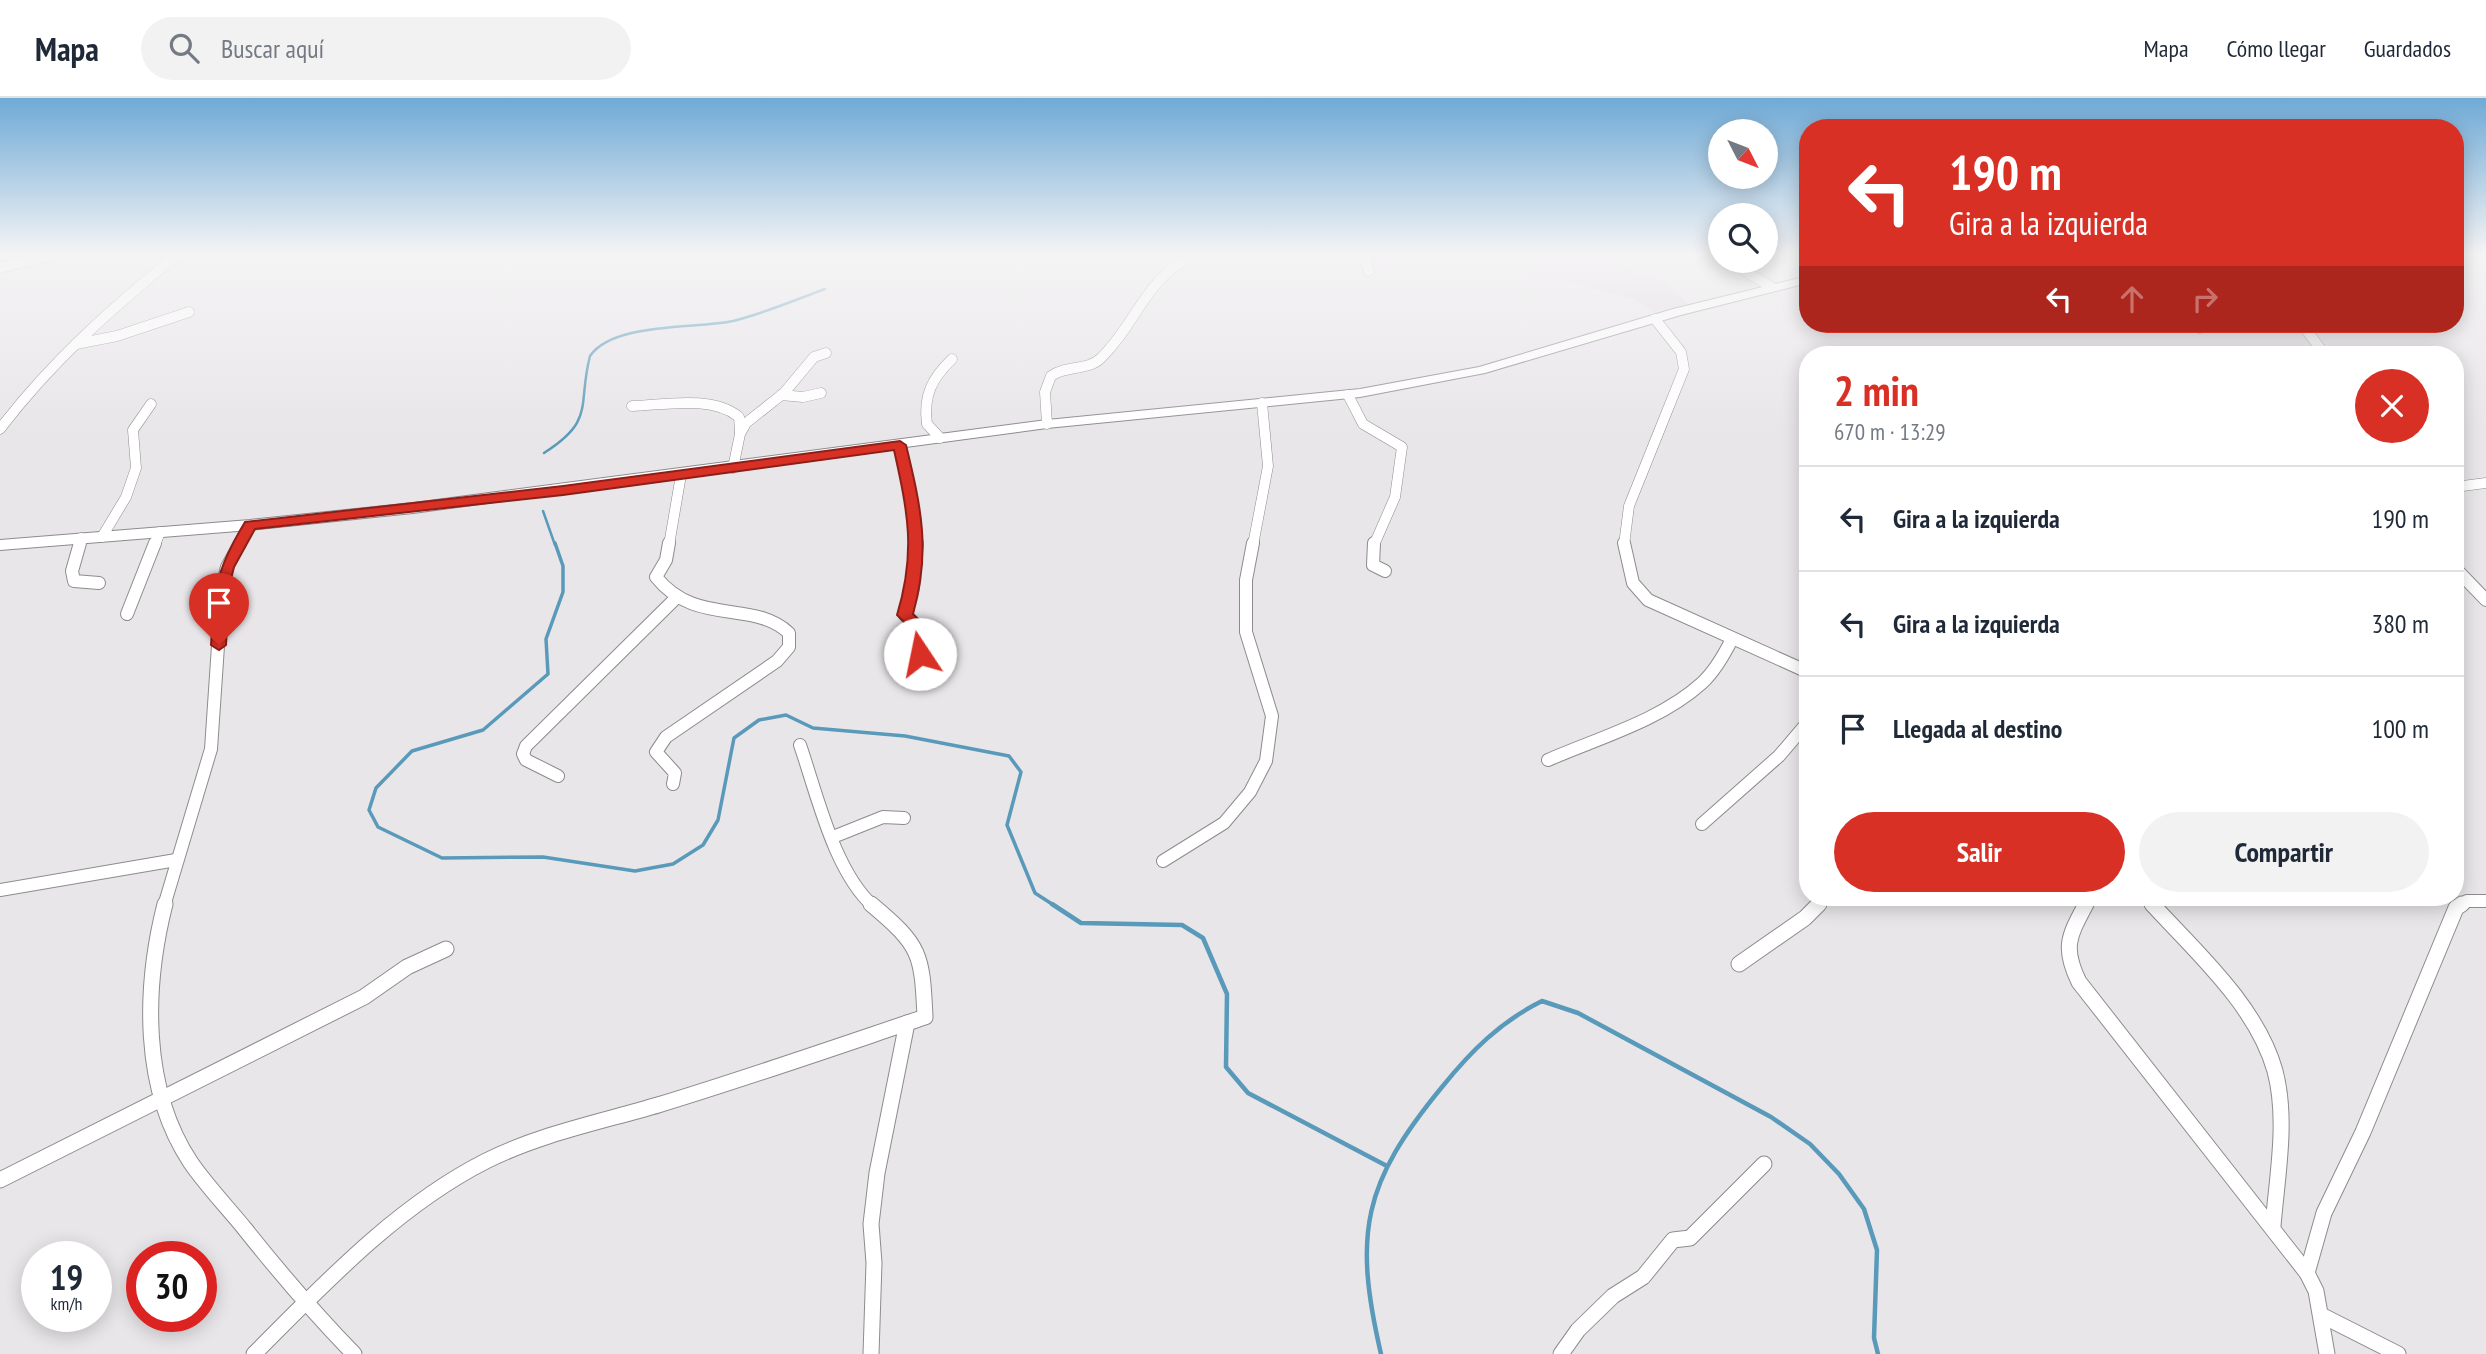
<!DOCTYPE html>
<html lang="es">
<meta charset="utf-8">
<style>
:root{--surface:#fff;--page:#f2f2f3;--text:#1f2937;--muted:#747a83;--line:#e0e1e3;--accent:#d93025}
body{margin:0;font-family:"PT Sans Narrow",sans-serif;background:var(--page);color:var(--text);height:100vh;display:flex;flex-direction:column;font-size:26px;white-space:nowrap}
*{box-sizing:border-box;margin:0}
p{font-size:23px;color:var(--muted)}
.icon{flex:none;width:38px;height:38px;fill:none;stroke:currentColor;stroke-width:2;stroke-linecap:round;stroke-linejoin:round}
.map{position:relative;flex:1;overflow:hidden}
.drawer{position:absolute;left:1799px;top:248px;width:665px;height:560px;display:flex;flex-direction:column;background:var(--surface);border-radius:28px;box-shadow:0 4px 18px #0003}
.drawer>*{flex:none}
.banner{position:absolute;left:1799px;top:21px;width:665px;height:214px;border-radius:28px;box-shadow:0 4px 18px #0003;background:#d93025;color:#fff;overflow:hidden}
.needle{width:46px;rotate:132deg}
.fabs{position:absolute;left:1708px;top:21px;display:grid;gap:14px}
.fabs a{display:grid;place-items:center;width:70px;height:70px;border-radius:50%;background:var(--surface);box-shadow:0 4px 18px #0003;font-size:35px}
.speed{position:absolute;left:21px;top:1143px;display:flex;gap:14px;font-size:35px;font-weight:700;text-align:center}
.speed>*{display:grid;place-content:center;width:91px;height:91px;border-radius:50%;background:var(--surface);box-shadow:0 4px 18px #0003;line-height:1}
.speed small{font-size:18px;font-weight:400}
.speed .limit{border:10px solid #d22;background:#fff;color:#111}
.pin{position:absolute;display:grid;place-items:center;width:60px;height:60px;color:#fff;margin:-72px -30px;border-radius:50% 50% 50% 0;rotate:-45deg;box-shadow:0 0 7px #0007}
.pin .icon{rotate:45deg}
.me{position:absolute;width:77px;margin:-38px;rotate:349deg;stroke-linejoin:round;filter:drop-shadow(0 0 5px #0008)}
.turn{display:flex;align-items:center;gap:24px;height:147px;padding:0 35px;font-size:32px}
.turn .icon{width:91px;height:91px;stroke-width:2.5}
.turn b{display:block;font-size:49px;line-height:60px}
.lanes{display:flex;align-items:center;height:66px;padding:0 35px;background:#0003;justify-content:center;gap:35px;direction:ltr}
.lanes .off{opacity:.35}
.round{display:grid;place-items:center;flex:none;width:74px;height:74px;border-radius:37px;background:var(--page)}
.summary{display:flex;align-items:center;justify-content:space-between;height:119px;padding:0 35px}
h1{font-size:42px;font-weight:700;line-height:52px;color:var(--accent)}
.cta{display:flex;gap:14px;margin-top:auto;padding:14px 35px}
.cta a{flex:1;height:80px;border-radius:42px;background:var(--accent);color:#fff;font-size:28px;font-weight:700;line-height:80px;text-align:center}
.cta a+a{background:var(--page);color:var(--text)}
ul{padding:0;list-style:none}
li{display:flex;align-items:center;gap:21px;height:105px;padding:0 35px;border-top:2px solid var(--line)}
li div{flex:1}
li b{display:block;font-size:26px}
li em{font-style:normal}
header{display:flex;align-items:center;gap:42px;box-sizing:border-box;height:98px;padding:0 35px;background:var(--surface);border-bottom:2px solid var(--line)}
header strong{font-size:33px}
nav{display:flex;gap:38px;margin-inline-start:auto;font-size:24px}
.search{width:490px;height:63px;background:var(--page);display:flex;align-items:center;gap:18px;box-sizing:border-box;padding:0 24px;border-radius:38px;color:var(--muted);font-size:26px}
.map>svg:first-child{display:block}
.built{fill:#e2d9e2}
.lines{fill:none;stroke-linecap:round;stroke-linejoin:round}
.stream-far2{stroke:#599aba;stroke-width:2.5}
.stream-far1{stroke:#599aba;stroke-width:3.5}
.stream{stroke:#599aba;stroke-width:4.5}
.street-far2-casing{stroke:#8e8b8e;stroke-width:11}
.street-far1-casing{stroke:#8e8b8e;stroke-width:14}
.street-casing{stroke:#8e8b8e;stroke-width:17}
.secondary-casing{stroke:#8e8b8e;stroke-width:2}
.street-far2{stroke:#fff;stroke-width:10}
.street-far1{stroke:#fff;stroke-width:12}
.street{stroke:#fff;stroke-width:15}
.secondary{fill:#fff;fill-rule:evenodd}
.route{fill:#d93025;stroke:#8d1f18;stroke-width:2}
</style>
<header>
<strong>Mapa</strong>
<div class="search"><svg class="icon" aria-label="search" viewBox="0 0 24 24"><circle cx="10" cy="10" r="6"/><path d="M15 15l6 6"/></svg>Buscar aquí</div>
<nav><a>Mapa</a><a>Cómo llegar</a><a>Guardados</a></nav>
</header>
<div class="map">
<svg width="2486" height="1256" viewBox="0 0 2486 1256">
<rect width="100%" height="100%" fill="#e9e6e9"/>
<path class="built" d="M1367,157H1616L1627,170L1670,187L1689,206L1653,214L1635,202L1560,181L1522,176L1518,164L1374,175Z"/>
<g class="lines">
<g class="stream-far2">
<path d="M544,355C596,322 577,308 590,258C613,224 696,231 733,223C765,215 795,202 825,191"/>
<path d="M543,413L555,447"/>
</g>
<path class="stream-far1" d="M555,445L563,468V494L546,541L548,576L483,632L412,653L376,690L369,712L378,729L442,760L543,759L635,773L673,766L703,747L718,722L734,640L759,622L786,617L813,630L905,638L1009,658L1021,674L1007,727L1035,795L1055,808"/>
<g class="stream">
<path d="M1052,806L1081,825L1182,827L1203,840L1227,896L1226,969L1248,995L1385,1067"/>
<path d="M1381,1256C1353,1135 1363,1085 1442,989C1471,953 1500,924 1542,903L1578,915L1771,1019L1810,1046L1839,1076L1864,1111L1877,1152L1874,1240L1878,1256"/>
</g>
<g class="street-far2-casing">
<g id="street-far2">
<path d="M1363,157L1369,173"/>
<path d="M1729,163L1771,189"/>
<path d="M0,170L52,157"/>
<path d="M2302,226L2325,257"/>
<path d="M2199,230L2239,226"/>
<path d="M76,246L117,238L189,214"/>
<path d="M781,297L803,299L821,295"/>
<path d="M1348,297L1363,326L1402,349L1395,399L1374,447"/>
<path d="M632,308C664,307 712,297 739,319L740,334"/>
<path d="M1047,326L1045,294L1051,278C1066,267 1088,273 1101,260C1137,225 1144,182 1193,157"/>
<path d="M0,331C51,264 112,210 177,157"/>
<path d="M940,340L927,326C923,298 932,280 952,261"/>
<path d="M900,347L913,405L918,447"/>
<path d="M733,370L740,336L746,325L784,295L814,259L826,255"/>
<path d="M2455,389L2486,385"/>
<path d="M102,439L126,399L136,370L133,332L151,306"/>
<path d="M79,447L81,440"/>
<path d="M155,447L160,434"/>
<path d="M239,447L250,427"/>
<path d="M669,447L681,377"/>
<path d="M1253,447L1268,368L1262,305"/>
<path d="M1624,447L1629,408L1684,271L1681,254L1655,221"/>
</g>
</g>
<g class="street-far1-casing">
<g id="street-far1">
<path d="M80,445L72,473L74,483L99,485"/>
<path d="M669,445L666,462L656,479C696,529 753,501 789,535V549L777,563L666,639L656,654L675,675L673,686"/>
<path d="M917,445L913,490L905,517L922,532L920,556"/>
<path d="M1374,445L1373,467L1385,473"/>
<path d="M1624,445L1633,485L1648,502L1808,574"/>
<path d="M2455,470L2486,502"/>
<path d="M127,516L155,445"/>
<path d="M800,647C817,696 834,773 873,808"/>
<path d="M1548,662C1598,640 1660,623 1702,585C1715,573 1724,557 1732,541"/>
<path d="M558,678L526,662L523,656L526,648L676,500"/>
<path d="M1702,726L1779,658L1808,624"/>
<path d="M833,739L883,719L904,720"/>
<path d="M1163,763L1224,725L1250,694L1266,663L1272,618L1246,534V482L1253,445"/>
<path d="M0,792L176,762"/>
<path d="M2146,800L2153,808"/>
<path d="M164,808L211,651L222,489L227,469L240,445"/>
<path d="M1817,808L1825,800"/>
<path d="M2085,808L2089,800"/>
<path d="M2460,808L2467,803H2486"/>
</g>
</g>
<g class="street-casing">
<g id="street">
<path d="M165,806C144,889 141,990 191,1065C207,1088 227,1109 245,1131C280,1175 315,1216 354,1256"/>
<path d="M2086,806C2069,838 2062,849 2079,884L2307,1175L2316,1193L2327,1256"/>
<path d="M2152,806C2196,854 2257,908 2275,973C2288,1022 2277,1078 2273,1128"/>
<path d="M1739,866L1805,820L1819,806"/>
<path d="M0,1082L364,899L407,869L446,851"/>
<path d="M2307,1175L2324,1115L2363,1034L2456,810L2462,806"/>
<path d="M2321,1217L2398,1256"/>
<path d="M254,1256C324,1186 397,1108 486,1063C540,1036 600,1024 658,1007C747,980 836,949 925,919C922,855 921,848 871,806"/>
<path d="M871,1256L874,1165L871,1126L877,1075L907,925"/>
<path d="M1561,1256L1578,1232L1613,1198L1643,1179L1673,1142L1690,1140L1764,1066"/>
</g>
</g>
<g class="secondary-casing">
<path id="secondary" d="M1808,178V185L1681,217L1485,275L1360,299L1047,330L413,415L250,432L0,452V442L250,422L413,405L1047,322L1360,291L1479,269L1673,211Z"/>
</g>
<use href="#street-far2" class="street-far2"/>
<use href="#street-far1" class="street-far1"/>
<use href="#street" class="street"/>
<use href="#secondary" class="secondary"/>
</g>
<linearGradient id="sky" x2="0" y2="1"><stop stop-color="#6faad6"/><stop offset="0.47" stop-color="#f5f4f5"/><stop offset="1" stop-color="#f5f4f5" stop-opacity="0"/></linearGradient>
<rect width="2486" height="333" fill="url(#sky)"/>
<path class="route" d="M900,343L906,347C921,409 931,453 913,516L929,533L928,556L920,562L913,556L914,534L897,517C916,454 908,415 894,352L563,397L255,431L234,469L229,489L226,547L219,552L211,547C215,489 215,474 245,424L563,388Z"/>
</svg>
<div class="fabs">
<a><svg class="needle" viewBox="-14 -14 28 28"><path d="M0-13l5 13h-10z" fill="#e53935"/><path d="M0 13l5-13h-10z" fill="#747a83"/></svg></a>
<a><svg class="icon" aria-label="search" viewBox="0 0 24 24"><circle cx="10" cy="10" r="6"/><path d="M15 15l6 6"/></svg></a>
</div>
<div class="speed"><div>19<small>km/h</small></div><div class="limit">30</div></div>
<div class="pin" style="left:219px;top:547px;background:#d93025"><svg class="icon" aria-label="arrive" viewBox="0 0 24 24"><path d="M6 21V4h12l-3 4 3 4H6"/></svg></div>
<svg class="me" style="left:920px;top:556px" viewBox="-20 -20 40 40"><circle r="19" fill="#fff"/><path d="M0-13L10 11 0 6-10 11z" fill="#d93025"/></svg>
<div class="banner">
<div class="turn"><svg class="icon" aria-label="left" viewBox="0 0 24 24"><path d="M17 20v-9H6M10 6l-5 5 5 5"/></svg><div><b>190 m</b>Gira a la izquierda</div></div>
<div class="lanes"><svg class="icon" aria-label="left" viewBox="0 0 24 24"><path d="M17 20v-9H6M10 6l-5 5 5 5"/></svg><svg class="icon off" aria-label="ahead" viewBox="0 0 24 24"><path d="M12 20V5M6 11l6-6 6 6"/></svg><svg class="icon off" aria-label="right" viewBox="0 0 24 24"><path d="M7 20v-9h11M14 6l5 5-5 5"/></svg></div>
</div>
<section class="drawer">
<div class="summary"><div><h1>2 min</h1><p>670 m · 13:29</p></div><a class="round" style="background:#d93025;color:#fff"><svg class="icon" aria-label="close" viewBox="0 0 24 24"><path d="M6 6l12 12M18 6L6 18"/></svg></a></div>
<ul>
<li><svg class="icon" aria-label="left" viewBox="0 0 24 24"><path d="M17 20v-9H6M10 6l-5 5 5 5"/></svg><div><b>Gira a la izquierda</b></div><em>190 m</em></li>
<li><svg class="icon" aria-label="left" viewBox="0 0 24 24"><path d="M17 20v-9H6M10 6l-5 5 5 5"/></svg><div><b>Gira a la izquierda</b></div><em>380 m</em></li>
<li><svg class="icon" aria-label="arrive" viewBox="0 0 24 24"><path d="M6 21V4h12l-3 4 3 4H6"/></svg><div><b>Llegada al destino</b></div><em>100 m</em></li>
</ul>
<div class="cta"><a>Salir</a><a>Compartir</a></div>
</section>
</div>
